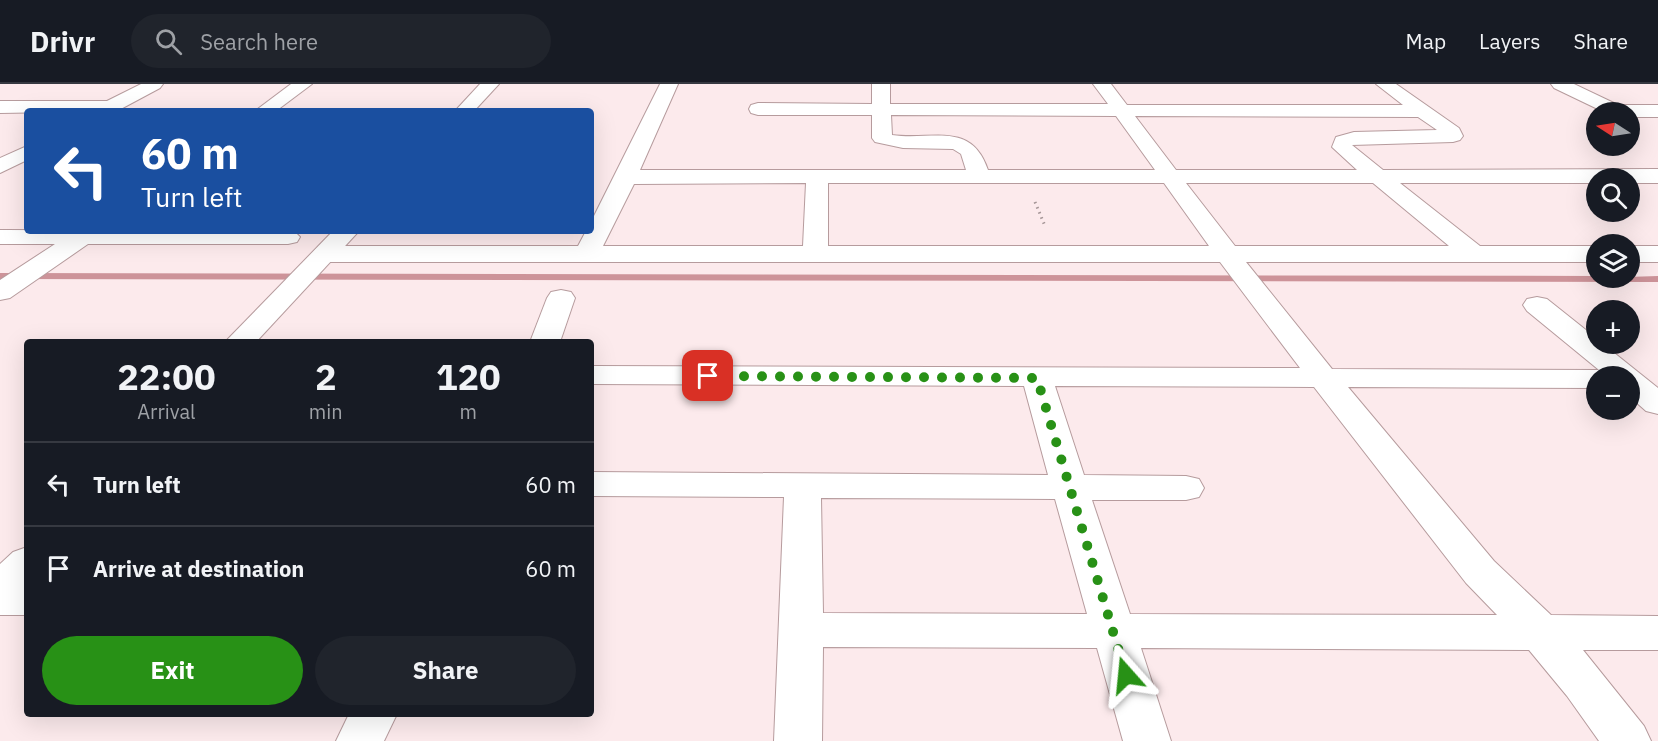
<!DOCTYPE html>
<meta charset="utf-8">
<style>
:root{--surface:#171b24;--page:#20242c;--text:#f1f3f6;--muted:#9ea1a6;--line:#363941;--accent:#289116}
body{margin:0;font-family:"IBM Plex Sans",sans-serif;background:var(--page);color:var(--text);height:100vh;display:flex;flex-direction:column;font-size:22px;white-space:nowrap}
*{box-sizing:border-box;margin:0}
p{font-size:20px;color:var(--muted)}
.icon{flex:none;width:33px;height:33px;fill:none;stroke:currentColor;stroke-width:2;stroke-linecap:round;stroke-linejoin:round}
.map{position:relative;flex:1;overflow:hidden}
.side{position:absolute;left:24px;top:255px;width:570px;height:378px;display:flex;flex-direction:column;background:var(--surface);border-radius:6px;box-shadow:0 6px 24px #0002}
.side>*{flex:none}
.banner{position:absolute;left:24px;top:24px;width:570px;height:126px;border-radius:6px;box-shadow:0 6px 24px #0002;background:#1a4fa0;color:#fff;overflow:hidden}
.needle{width:39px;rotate:282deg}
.fabs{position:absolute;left:1586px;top:18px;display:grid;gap:12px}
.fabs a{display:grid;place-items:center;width:54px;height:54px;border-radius:50%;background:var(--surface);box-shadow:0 6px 24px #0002;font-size:30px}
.pin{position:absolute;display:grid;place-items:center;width:51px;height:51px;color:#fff;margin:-26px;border-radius:12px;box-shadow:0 3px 9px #0006}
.me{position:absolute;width:66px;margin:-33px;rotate:342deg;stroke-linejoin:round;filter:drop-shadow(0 0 4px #0008)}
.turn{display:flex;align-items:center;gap:21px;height:126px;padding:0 18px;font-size:27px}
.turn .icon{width:78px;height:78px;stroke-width:2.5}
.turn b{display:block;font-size:42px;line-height:51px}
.eta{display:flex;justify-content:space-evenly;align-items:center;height:102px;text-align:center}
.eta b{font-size:36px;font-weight:700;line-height:42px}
.primary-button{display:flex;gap:12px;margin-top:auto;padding:12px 18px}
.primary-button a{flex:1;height:69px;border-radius:36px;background:var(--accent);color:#fff;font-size:24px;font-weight:700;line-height:69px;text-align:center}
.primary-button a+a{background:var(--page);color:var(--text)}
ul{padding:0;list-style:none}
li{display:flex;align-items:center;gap:18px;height:84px;padding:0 18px;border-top:2px solid var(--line)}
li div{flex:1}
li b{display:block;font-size:22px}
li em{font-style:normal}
header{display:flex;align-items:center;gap:36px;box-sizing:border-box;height:84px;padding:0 30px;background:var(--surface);border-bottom:2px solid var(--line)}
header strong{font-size:28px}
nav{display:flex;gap:33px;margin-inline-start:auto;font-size:21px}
.search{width:420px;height:54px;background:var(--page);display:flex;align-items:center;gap:15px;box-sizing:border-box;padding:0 21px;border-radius:33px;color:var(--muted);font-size:22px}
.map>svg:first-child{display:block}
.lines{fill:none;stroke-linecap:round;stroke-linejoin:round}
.stream{fill:#cd9399;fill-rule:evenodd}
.minor-casing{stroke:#b69b9d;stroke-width:2}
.major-casing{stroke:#b69b9d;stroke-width:2}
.path{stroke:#a49596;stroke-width:3;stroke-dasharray:1.5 4;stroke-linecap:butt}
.minor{fill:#fff;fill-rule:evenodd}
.major{fill:#fff;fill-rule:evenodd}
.route{stroke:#289116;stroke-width:10;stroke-dasharray:0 18}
</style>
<header>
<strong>Drivr</strong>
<div class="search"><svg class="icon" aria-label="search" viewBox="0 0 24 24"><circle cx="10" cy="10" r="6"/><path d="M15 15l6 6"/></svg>Search here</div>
<nav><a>Map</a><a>Layers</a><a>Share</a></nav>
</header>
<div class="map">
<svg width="1658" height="657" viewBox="0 0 1658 657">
<rect width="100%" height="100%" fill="#fceaec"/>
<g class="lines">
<path class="stream" d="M0,189L1596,192V194L1658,192V198L0,195Z"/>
<g class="minor-casing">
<g id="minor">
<path d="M141,0H163L160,4L117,27L0,29V17H107Z"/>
<path d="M291,0H312L276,27H255Z"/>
<path d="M660,0H678L640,86H966L961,70L953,65L903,64L875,58L872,54V31H758L751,29L749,25L751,21L758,19L872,20V0H890V20H1108L1093,0H1111L1127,21H1403L1376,0H1396L1459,44L1463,52L1460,56L1453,58L1352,61L1383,86L1658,85V99H1629V94H1596V99H1400L1480,162H1596V178H1246L1332,285L1599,286L1527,227L1523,221L1527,215L1537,213L1547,215L1596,254V260H1603L1658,304V330L1646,327L1629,312V292H1596V304L1348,303L1494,477L1551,531L1658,532V566H1583L1644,642L1651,657H1599L1567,612L1529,566L1141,564L1171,657H1123L1097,564L823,563L822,657H774L784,413L591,412V388L1048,391L1024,302L591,300V282L1300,284L1220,178H325L316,175L312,170L316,165L325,162H578L586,147H591V138ZM891,31L1116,32L1155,86H988C971,36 932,57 892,51ZM1135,32L1418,33L1437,46L1354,48L1336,53L1332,63L1357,86H1176ZM806,99L803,162H603L634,100ZM828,99H1164L1209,162H828ZM1186,99H1373L1449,162H1235ZM1055,302L1314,303L1466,499L1497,531L1130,530L1092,416H1186L1199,413L1204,404L1199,395L1186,392L1084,391ZM821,414L1055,415L1087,530L823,529Z"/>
<path d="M1551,0H1574L1618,21H1658V33H1629V28H1604L1554,4Z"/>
<path d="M27,62V76L0,89V74Z"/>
<path d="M0,146L294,147L300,153L297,158L288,160H88L10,214L0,216V196L55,160H0Z"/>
<rect x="1629" y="162" width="29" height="16"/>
<path d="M561,206L571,208L575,214L560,258H530L547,214L551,208Z"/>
<rect x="0" y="499" width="27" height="32"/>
<path d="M349,630H397L384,657H336Z"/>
</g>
</g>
<g class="major-casing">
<g id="major">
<path d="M480,0H499L474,27H455Z"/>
<path d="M333,147H359L256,258H225Z"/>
<path d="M27,463V504L15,517L0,522V480L13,468Z"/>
</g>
</g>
<path class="path" d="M1035,118L1045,142"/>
<use href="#minor" class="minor"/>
<use href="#major" class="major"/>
</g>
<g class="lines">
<path class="route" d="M708,292L1037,294L1126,591"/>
</g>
</svg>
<div class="fabs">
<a><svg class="needle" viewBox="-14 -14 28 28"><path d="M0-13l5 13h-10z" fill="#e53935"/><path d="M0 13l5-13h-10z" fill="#9ea1a6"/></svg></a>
<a><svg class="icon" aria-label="search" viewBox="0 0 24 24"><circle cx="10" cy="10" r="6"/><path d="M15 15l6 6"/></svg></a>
<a><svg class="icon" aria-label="layers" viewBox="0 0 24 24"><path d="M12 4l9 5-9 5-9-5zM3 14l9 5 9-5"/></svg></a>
<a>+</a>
<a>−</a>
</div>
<div class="pin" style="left:708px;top:292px;background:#d93025"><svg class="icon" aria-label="arrive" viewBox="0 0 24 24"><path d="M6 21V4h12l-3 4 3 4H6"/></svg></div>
<svg class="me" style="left:1126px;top:591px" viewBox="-20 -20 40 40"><path d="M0-17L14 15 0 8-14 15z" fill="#289116" stroke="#fff" stroke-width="4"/></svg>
<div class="banner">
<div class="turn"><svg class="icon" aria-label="left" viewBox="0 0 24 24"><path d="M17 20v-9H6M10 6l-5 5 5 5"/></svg><div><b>60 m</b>Turn left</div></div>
</div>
<section class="side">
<div class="eta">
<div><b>22:00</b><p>Arrival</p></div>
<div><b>2</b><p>min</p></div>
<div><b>120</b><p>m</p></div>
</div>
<ul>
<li><svg class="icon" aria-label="left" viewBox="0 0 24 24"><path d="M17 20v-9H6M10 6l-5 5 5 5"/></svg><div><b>Turn left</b></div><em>60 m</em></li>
<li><svg class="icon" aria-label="arrive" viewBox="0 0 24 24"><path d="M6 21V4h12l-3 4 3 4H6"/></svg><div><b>Arrive at destination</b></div><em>60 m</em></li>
</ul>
<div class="primary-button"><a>Exit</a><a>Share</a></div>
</section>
</div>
